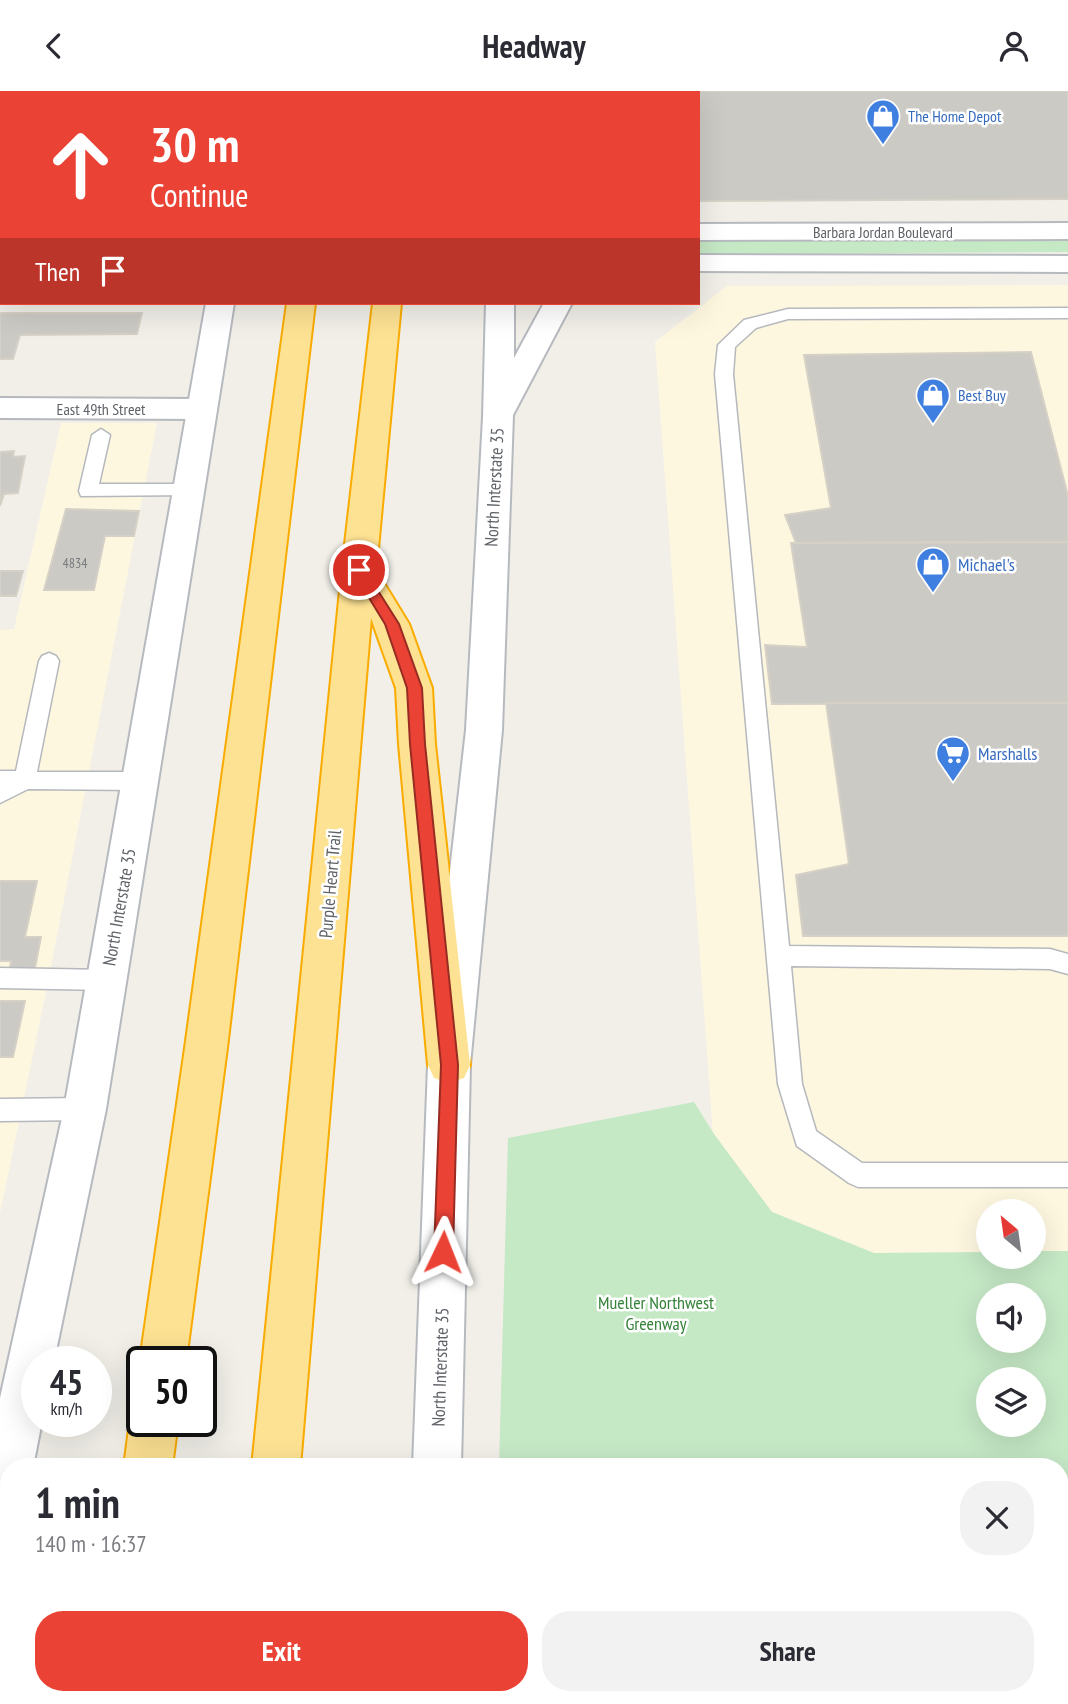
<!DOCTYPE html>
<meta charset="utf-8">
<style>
:root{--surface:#fff;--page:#f2f2f3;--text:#2b2b33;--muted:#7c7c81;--accent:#ea4335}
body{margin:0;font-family:"PT Sans Narrow",sans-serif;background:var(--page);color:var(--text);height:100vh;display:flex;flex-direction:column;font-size:26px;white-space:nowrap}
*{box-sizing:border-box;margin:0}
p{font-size:23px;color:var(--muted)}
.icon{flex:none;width:38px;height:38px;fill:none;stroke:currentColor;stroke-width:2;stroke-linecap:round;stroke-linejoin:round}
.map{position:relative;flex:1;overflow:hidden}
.panel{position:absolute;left:0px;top:1367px;width:1069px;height:247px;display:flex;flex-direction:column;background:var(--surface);border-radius:28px 28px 0 0;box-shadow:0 7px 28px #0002}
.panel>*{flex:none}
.guide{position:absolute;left:0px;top:0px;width:700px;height:214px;box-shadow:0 7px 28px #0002;background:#ea4335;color:#fff;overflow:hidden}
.needle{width:46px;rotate:331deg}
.fabs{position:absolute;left:976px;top:1108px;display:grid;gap:14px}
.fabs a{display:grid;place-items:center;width:70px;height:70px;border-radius:50%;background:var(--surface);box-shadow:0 7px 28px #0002;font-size:35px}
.speed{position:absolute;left:21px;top:1255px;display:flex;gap:14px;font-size:35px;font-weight:700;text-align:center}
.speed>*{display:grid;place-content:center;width:91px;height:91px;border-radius:50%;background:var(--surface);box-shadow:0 7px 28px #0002;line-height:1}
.speed small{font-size:18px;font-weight:400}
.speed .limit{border:4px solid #111;border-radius:10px;background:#fff;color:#111}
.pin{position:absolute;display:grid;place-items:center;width:60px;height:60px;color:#fff;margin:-30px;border:4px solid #fff;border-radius:50%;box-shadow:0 2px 7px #0007}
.me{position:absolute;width:77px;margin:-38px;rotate:2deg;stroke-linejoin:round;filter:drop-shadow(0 0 5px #0008)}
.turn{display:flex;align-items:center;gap:24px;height:147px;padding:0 35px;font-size:32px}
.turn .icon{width:91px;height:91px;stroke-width:2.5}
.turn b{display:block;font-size:49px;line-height:60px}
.then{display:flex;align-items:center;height:66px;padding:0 35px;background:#0003;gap:14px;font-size:26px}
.round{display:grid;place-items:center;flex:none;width:74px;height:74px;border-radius:28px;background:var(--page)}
.overview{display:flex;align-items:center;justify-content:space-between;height:119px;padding:0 35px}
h1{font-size:42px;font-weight:700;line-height:52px}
.action{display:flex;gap:14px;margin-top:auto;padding:14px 35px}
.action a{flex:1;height:80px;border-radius:28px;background:var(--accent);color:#fff;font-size:28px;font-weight:700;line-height:80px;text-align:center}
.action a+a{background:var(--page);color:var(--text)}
header{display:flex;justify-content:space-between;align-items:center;height:91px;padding:0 35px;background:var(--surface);font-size:32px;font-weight:700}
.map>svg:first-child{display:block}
.commercial{fill:#fef7e0}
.green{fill:#c5e8c5;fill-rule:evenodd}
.building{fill:#cccac5;stroke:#d6d1c6;stroke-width:2}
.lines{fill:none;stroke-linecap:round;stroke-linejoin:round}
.lane-casing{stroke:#b5b8bc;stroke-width:3}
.street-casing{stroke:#b5b8bc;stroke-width:4}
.secondary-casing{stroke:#b6babf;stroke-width:4}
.highway-casing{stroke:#f9ab00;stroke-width:4}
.lane{fill:#fff;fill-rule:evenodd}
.street{fill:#fff;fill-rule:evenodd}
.secondary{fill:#fff;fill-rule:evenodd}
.highway{fill:#fde293;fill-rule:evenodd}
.route{fill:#ea4335;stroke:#982c22;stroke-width:2}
.labels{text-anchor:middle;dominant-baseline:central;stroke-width:5;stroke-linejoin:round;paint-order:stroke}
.number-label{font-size:14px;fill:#7a7d7f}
.far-shop-label{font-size:16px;fill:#366cbe;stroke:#fff;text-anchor:start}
.far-street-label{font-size:16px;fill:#5f6368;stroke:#fff}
.street-label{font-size:18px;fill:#5f6368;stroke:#fff}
.shop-label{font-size:18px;fill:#366cbe;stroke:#fff;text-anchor:start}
.park-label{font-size:18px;fill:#348238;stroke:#fff}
</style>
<header><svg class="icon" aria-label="back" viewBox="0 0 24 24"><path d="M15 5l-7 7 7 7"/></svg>Headway<svg class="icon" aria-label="person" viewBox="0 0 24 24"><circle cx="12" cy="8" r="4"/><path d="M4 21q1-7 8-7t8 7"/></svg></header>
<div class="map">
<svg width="1068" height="1613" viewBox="0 0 1068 1613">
<rect width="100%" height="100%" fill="#f1efe8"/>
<g class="commercial">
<path d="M1068,194V1160H1034V1120H989V1161L874,1162L772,1121L713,1043L655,251L727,195Z"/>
<path d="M61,332H157L46,901L0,1122V539L14,538Z"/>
</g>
<g class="green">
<path d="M698,149H1068V161L698,163Z"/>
<path d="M694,1011L714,1043L772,1121L874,1162L989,1161V1166H1034V1160H1068V1613H492V1605H1060V1376L499,1375L508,1047ZM989,1204H1034V1250H989ZM989,1288H1034V1334H989Z"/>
</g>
<g class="building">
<path d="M681,0H1068V108L698,110V2Z"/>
<path d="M0,222H142L137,243L20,244L13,268H0Z"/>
<path d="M1031,261L1068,405V451L796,452L785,424L831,417L804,264Z"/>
<path d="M14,360L13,366L25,365L18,402L4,403L0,415V361Z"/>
<path d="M66,418L139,420L134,445H105L94,499H44Z"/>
<path d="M1068,451V612L772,613L765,554L807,556L791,452Z"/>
<path d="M0,480H23L16,505H0Z"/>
<path d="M826,612H1068V845H803L796,784L849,773Z"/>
<path d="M0,790H37L25,846H41L35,877H10L11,870H0Z"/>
<path d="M0,910H25L13,966H0Z"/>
</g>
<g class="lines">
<g class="lane-casing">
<g id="lane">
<rect x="642" y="0" width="14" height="2"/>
<path d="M2,59V74L0,75V60Z"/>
<rect x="0" y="83" width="2" height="10"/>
<path d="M1068,217V227L788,228L756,237L735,256L733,283L789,855L1050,858L1068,863V883L1050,878L791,875L802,993L816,1040L862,1072H1068V1096H858L849,1092L797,1055L778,993L715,283L718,254L744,229L788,218Z"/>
<path d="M101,338L110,344L99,393H188L195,394L197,399L195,404L81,405L79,400L92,344Z"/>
<path d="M49,562L56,565L59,570L37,681H140L148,684L151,690L148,696L140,699L28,698L0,712V680H16L39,570L42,565Z"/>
<path d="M0,877L106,879L114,882L118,889L114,896L106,899L0,897Z"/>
<path d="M85,1007L94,1010L97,1018L94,1026L85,1029L0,1030V1008Z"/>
</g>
</g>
<g class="street-casing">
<path id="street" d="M0,307L202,308L213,311L217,318L213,325L202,328L0,327Z"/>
</g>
<g class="secondary-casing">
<g id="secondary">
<path d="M210,0H236V2H211Z"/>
<path d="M239,0H265L239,2Z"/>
<rect x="491" y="0" width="26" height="2"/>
<path d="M1068,132V148L698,149V133Z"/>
<path d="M698,164L1068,165V181L698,180Z"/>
<path d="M206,212H234L106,1018L54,1270H37V1330H42L33,1376H9V1438L0,1441V1307L64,1018Z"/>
<path d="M486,212H514V267L544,212H572L513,324L502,639L470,974L461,1376H413L428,974L466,639L483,326Z"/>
<path d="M404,1605H456L455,1613H403Z"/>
</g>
</g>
<g class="highway-casing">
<g id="highway">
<rect x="318" y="0" width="26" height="2"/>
<path d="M397,0H423L397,2Z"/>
<path d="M287,212H315L227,957L186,1270H142V1274L140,1270L185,957Z"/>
<path d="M373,212H401L376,479L409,533L432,597L435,653L470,974L464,987L449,992L434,987L428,974L399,653L396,597L371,527L300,1376H252L342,479Z"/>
<path d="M142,1311V1330H178L172,1376H124L130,1330L137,1313Z"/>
<path d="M92,1605H144L143,1613H91Z"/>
<path d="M229,1605H281L280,1613H228Z"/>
</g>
</g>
<use href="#lane" class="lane"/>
<use href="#street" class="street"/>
<use href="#secondary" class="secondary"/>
<use href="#highway" class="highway"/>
</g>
<path class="route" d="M359,474L363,476L399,533L422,597L425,653L458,974L453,1161L450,1167L443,1170L437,1167L434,1161L441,974L410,653L407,597L385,533L352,479Z"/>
<defs>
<g id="shop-pin" transform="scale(1.75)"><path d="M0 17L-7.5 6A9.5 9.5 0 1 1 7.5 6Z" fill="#3f7fe0" stroke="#fff"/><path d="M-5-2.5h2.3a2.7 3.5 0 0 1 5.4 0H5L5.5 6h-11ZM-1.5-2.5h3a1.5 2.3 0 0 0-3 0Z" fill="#fff"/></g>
<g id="supermarket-pin" transform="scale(1.75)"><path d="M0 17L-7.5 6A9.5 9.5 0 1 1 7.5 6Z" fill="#3f7fe0" stroke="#fff"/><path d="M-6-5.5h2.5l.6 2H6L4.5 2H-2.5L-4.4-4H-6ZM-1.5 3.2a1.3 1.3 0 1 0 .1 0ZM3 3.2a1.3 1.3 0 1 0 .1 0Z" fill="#fff"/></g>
</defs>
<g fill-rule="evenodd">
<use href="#shop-pin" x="883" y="25"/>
<use href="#shop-pin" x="933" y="304"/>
<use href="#shop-pin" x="933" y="473"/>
<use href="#supermarket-pin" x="953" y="662"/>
</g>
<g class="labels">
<g class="number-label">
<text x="75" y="472">4834</text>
</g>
<g class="far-shop-label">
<text x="908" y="25">The Home Depot</text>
<text x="958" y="304">Best Buy</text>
</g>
<g class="far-street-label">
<text x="883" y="141">Barbara Jordan Boulevard</text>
<text x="101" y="318">East 49th Street</text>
</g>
<g class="street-label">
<text transform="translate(494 396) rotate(-87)">North Interstate 35</text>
<text transform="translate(330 793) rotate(-85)">Purple Heart Trail</text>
<text transform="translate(119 816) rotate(-80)">North Interstate 35</text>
<text transform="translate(440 1276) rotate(-88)">North Interstate 35</text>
</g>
<g class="shop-label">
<text x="958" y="473">Michael's</text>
<text x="978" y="662">Marshalls</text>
</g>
<g class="park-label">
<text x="656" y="1211">Mueller Northwest<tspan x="656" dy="21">Greenway</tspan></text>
</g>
</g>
</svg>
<div class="fabs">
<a><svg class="needle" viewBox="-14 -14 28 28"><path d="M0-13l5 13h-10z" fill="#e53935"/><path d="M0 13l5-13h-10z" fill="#7c7c81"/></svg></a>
<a><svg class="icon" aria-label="sound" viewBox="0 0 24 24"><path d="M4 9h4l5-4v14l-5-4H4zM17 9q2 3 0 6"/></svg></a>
<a><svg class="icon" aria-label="layers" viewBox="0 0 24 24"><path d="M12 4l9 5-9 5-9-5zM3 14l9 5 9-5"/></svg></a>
</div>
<div class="speed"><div>45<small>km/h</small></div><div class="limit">50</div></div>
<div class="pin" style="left:359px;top:479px;background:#d93025"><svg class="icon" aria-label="arrive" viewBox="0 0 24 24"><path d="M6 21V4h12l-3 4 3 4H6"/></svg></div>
<svg class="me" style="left:443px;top:1161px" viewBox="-20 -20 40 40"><path d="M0-17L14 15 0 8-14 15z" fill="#ea4335" stroke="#fff" stroke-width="4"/></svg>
<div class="guide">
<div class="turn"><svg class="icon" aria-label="ahead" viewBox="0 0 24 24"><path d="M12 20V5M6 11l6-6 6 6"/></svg><div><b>30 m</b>Continue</div></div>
<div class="then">Then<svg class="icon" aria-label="arrive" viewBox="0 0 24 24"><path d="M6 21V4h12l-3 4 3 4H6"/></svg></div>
</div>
<section class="panel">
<div class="overview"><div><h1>1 min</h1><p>140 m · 16:37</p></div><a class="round"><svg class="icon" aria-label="close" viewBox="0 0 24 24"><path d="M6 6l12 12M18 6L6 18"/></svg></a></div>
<div class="action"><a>Exit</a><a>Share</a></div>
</section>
</div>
